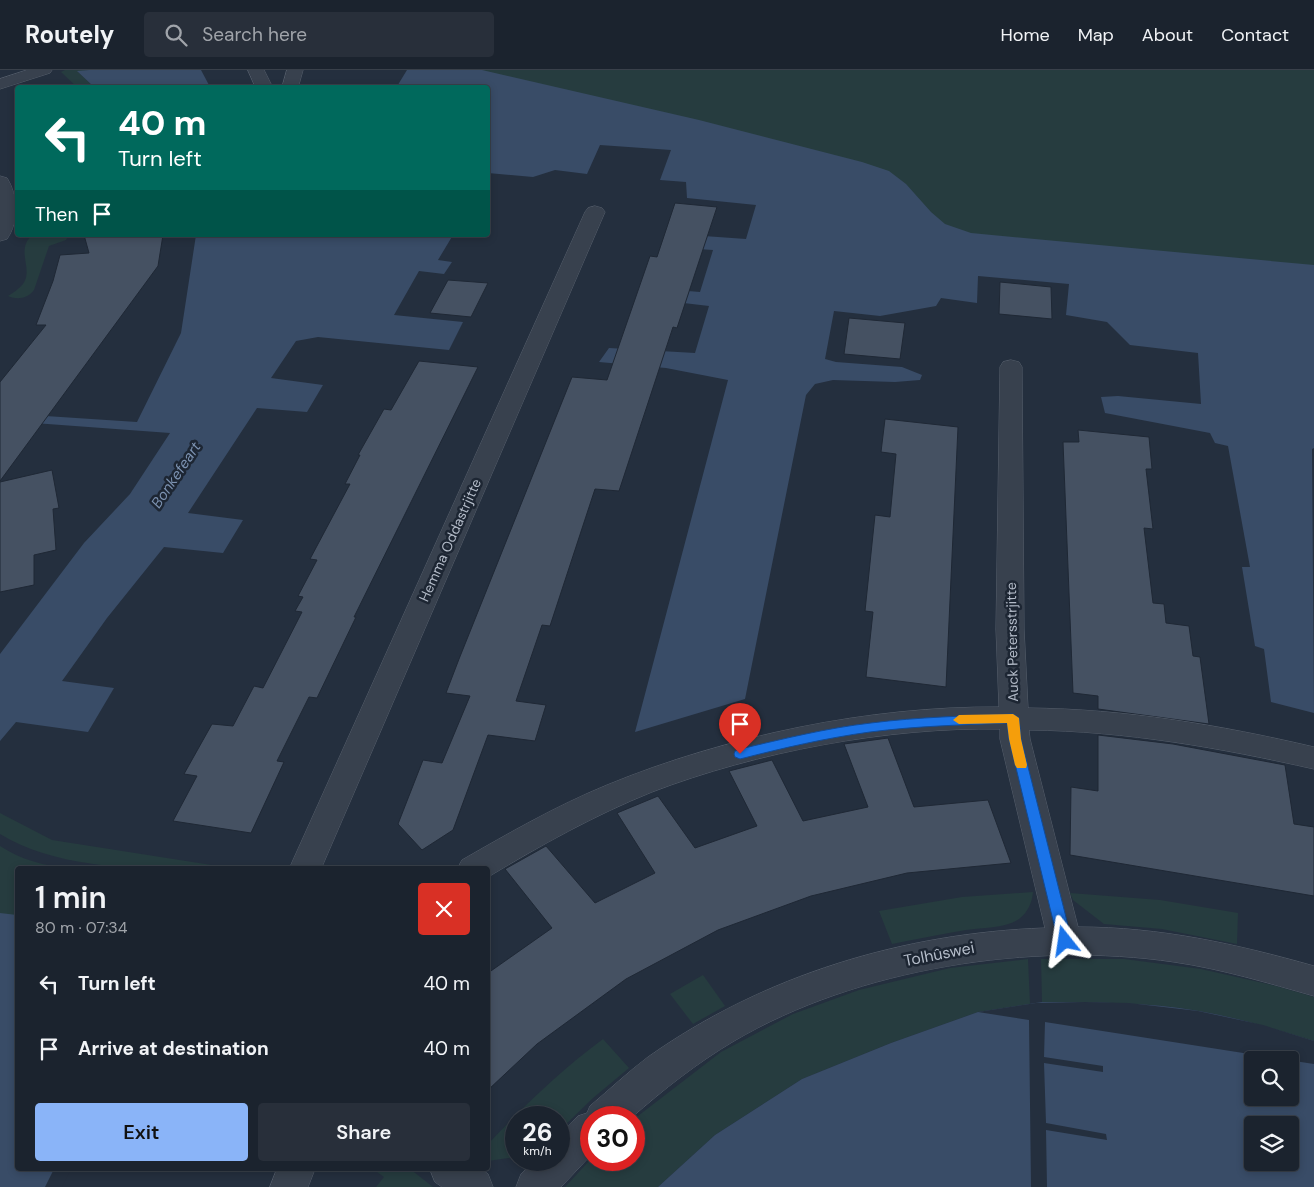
<!DOCTYPE html>
<meta charset="utf-8">
<style>
:root{--surface:#1b232e;--page:#282f3a;--text:#f1f3f6;--muted:#a0a4aa;--line:#39404a;--accent:#8ab4f8}
body{margin:0;font-family:"DM Sans",sans-serif;background:var(--page);color:var(--text);height:100vh;display:flex;flex-direction:column;font-size:19px;white-space:nowrap}
*{box-sizing:border-box;margin:0}
p{font-size:16px;color:var(--muted)}
.icon{flex:none;width:28px;height:28px;fill:none;stroke:currentColor;stroke-width:2;stroke-linecap:round;stroke-linejoin:round}
.map{position:relative;flex:1;overflow:hidden}
.drawer{position:absolute;left:15px;top:796px;width:475px;height:305px;display:flex;flex-direction:column;background:var(--surface);border-radius:5px;box-shadow:0 2px 8px #0003,0 0 0 1px var(--line)}
.drawer>*{flex:none}
.guide{position:absolute;left:15px;top:15px;width:475px;height:152px;border-radius:5px;box-shadow:0 2px 8px #0003,0 0 0 1px var(--line);background:#00695c;color:#fff;overflow:hidden}
.tools{position:absolute;left:1244px;top:981px;display:grid;gap:10px}
.tools a{display:grid;place-items:center;width:55px;height:55px;border-radius:5px;background:var(--surface);box-shadow:0 2px 8px #0003,0 0 0 1px var(--line);font-size:25px}
.speed{position:absolute;left:505px;top:1036px;display:flex;gap:10px;font-size:25px;font-weight:700;text-align:center}
.speed>*{display:grid;place-content:center;width:65px;height:65px;border-radius:50%;background:var(--surface);box-shadow:0 2px 8px #0003,0 0 0 1px var(--line);line-height:1}
.speed small{font-size:12px;font-weight:400}
.speed .limit{border:8px solid #d22;background:#fff;color:#111}
.pin{position:absolute;display:grid;place-items:center;width:42px;height:42px;color:#fff;margin:-51px -21px;border-radius:50% 50% 50% 0;rotate:-45deg;box-shadow:0 0 5px #0007}
.pin .icon{rotate:45deg}
.me{position:absolute;width:55px;margin:-28px;rotate:345deg;stroke-linejoin:round;filter:drop-shadow(0 0 4px #0008)}
.turn{display:flex;align-items:center;gap:18px;height:105px;padding:0 20px;font-size:22px}
.turn .icon{width:65px;height:65px;stroke-width:2.5}
.turn b{display:block;font-size:35px;line-height:42px}
.then{display:flex;align-items:center;height:48px;padding:0 20px;background:#0003;gap:10px;font-size:19px}
.round{display:grid;place-items:center;flex:none;width:52px;height:52px;border-radius:5px;background:var(--page)}
.headline{display:flex;align-items:center;justify-content:space-between;height:85px;padding:0 20px}
h1{font-size:30px;font-weight:600;line-height:38px}
.primary-button{display:flex;gap:10px;margin-top:auto;padding:10px 20px}
.primary-button a{flex:1;height:58px;border-radius:5px;background:var(--accent);color:#111;font-size:20px;font-weight:600;line-height:58px;text-align:center}
.primary-button a+a{background:var(--page);color:var(--text)}
ul{padding:0;list-style:none}
li{display:flex;align-items:center;gap:15px;height:65px;padding:0 20px}
li div{flex:1}
li b{display:block;font-size:19px}
li em{font-style:normal}
header{display:flex;align-items:center;gap:30px;box-sizing:border-box;height:70px;padding:0 25px;background:var(--surface);border-bottom:1px solid var(--line)}
header strong{font-size:24px}
nav{display:flex;gap:28px;margin-inline-start:auto;font-size:18px}
.search{width:350px;height:45px;background:var(--page);display:flex;align-items:center;gap:12px;box-sizing:border-box;padding:0 18px;border-radius:5px;color:var(--muted);font-size:19px}
.map>svg:first-child{display:block}
.green{fill:#263c3f}
.water{fill:#394c67;fill-rule:evenodd}
.pier{fill:#242f3e}
.building{fill:#455162;stroke:#1f2835}
.lines{fill:none;stroke-linecap:round;stroke-linejoin:round}
.minor-casing{stroke:#565f6c;stroke-width:1}
.minor{fill:#38414e;fill-rule:evenodd}
.route{fill:#1a73e8;stroke:#114b97}
.slow{fill:#f59e0b}
.labels{text-anchor:middle;dominant-baseline:central;stroke-width:5;stroke-linejoin:round;paint-order:stroke}
.street-label{font-size:14px;fill:#b4bcc9;stroke:#1d2633}
.water-label{font-size:15px;font-style:italic;fill:#7c92b1;stroke:#1d2633}
.near-street-label{font-size:16px;fill:#b4bcc9;stroke:#1d2633}
</style>
<header>
<strong>Routely</strong>
<div class="search"><svg class="icon" aria-label="search" viewBox="0 0 24 24"><circle cx="10" cy="10" r="6"/><path d="M15 15l6 6"/></svg>Search here</div>
<nav><a>Home</a><a>Map</a><a>About</a><a>Contact</a></nav>
</header>
<div class="map">
<svg width="1314" height="1117" viewBox="0 0 1314 1117">
<rect width="100%" height="100%" fill="#242f3e"/>
<g class="green">
<path d="M65,0H89L78,2L94,17H77L61,2Z"/>
<path d="M480,0H1314V211L1024,185Z"/>
<path d="M32,165L68,166L66,170L49,176L34,220C27,229 17,230 8,226C13,223 19,219 23,214C34,199 15,181 32,165Z"/>
<path d="M0,743L52,770L237,799C161,799 66,804 0,764Z"/>
<path d="M0,776C21,790 44,795 68,799H18L17,903L0,899Z"/>
<path d="M1033,822C1032,833 1028,842 1019,849C1004,859 983,857 966,860C941,864 917,869 892,874L879,841L962,827Z"/>
<path d="M1070,823L1160,830L1238,843L1237,874L1162,859L1104,854L1073,830Z"/>
<path d="M1028,889L1030,934L978,942L891,973L802,1009L715,1065L658,1117H565L591,1089L634,1090V1049L721,982L793,944L859,920L950,898Z"/>
<path d="M1041,889H1124L1201,899L1276,916L1314,927V971C1276,959 1238,948 1199,941C1147,932 1094,932 1042,932Z"/>
<path d="M703,905L725,936L693,954L670,924Z"/>
<path d="M603,969L629,998L593,1028L559,1061V1048H516V1087L488,1091V1074C524,1036 561,1000 603,969Z"/>
<path d="M373,1099H410L433,1117H376L384,1107Z"/>
</g>
<g class="water">
<path d="M89,0H201L210,17H94L77,1Z"/>
<path d="M407,0H482L699,50L862,92L889,101L906,114L931,142L945,154L971,163L1314,195V378L1312,379L1314,643L1271,632L1264,579L1255,576L1242,497H1250L1228,376L1215,373L1210,363L1105,343L1101,327L1118,326L1201,334L1198,283L1130,275L1107,252L1066,245L1069,214L978,206L977,233L941,228L936,236L880,246L834,241L825,289L836,292L902,297L922,305L920,310L895,312L833,310L815,314L806,325L745,629L635,662L728,310L666,298L599,292L609,278L695,283L709,236L675,232L676,220L700,222L713,180L698,179L704,166L746,169L756,135L687,128L686,112L660,110L671,80L600,75L587,104L555,100L533,107L488,103V18H396Z"/>
<path d="M196,165H453L438,190L452,192L444,204L419,201L394,245L463,252L449,280L318,267L296,271L271,308L323,315L307,342L257,338L188,443L243,450L223,483L164,477L107,548L62,611L114,618L88,662L16,652L0,671V584L84,473L130,424L170,363L34,353L0,343L137,352L181,263Z"/>
<path d="M0,843L17,845L18,1099H68L59,1117H0Z"/>
<path d="M1042,932C1094,932 1147,932 1199,941C1238,948 1276,959 1314,971V1117H658L715,1065L802,1009L891,973L978,942ZM1252,990H1290V1028H1252ZM1252,1055H1290V1092H1252Z"/>
</g>
<g class="pier">
<path d="M1085,932L1129,933L1198,941L1263,955L1314,971V994L1045,952L1044,987L1103,996V1002L1044,993L1046,1053L1106,1064L1107,1070L1046,1060L1047,1117H1031L1029,950L978,942L1036,933Z"/>
<path d="M54,1099H71L62,1117H45Z"/>
</g>
<g class="building">
<path d="M675,133L717,137L677,258L673,257L619,421L595,419L550,556L542,555L516,631L546,635L535,671L488,665L453,760L422,780L398,754L423,690L442,693L470,626L446,623L459,589L572,307L607,310L650,186L657,187Z"/>
<path d="M84,165H163L158,196L0,411V312L46,255H36L53,211L60,185L89,183Z"/>
<path d="M448,210L488,213L471,247L430,243Z"/>
<path d="M1000,212L1051,217L1052,249L999,244Z"/>
<path d="M849,248L905,253L900,289L844,284Z"/>
<path d="M419,291L478,297L354,547H356L317,628L309,627L277,691L284,692L251,763L173,751L197,706L184,704L212,654L233,656L254,616L263,618L302,542L295,541L303,527L298,526L317,490L310,489L350,414H345L360,385H358L384,339L391,340Z"/>
<path d="M885,349L958,357L946,617L866,607L873,542L865,541L875,445L890,447L896,384L881,382Z"/>
<path d="M1078,360L1149,367L1152,399H1146L1153,459L1144,458L1153,533L1164,534L1166,553L1189,556L1193,586L1200,587L1209,654L1098,639V626L1073,623L1063,372H1079Z"/>
<path d="M52,400L59,438L53,439L56,480L34,485V515L0,522V412Z"/>
<path d="M1098,665L1173,674L1285,695L1294,754L1314,757V826L1070,785L1071,717L1098,721Z"/>
<path d="M888,668L914,737L988,730L1011,793L907,803L811,826L718,860L626,909L537,974L488,1020V903L552,858L505,799L546,776L595,833L655,803L617,743L658,726L695,778L757,756L729,701L772,690L803,751L868,737L844,674Z"/>
</g>
<g class="lines">
<g class="minor-casing">
<g id="minor">
<path d="M27,0H52L50,3L0,19V9Z"/>
<path d="M248,0H264L273,18H256Z"/>
<path d="M287,0H303L298,18H282Z"/>
<path d="M0,106L7,108C18,125 19,152 7,169L0,171Z"/>
<path d="M595,136L602,138L605,142L321,799H289L585,142L588,138Z"/>
<path d="M1011,290L1019,292L1022,297L1024,559L1028,638C1125,639 1220,655 1314,677V699C1221,678 1126,661 1029,660L1030,669L1078,857C1160,857 1236,874 1314,896V926C1268,913 1222,899 1174,892C1032,871 858,898 734,971C697,993 664,1019 631,1048H591V1085L561,1117H516L521,1104L535,1090H559V1066L578,1046L587,1043L590,1036C609,1020 628,1002 648,987C764,905 904,863 1045,858L1000,669V659C888,657 756,682 652,722C595,745 541,775 488,807V799H457L462,790C509,763 556,736 607,715C726,666 870,636 999,637L996,559L1000,297L1003,292Z"/>
<path d="M277,1099H315L308,1117H270Z"/>
<path d="M430,1099H481L488,1104L493,1117H442L435,1112Z"/>
</g>
</g>
<use href="#minor" class="minor"/>
</g>
<path class="route" d="M1013,644L1019,648L1021,669L1072,871L1070,875L1065,877L1060,875L1058,871L1009,669L1007,653C962,655 916,656 870,662C826,668 783,678 740,689L735,687L734,684L735,681L740,679C783,669 827,658 871,653C918,647 966,646 1013,644Z"/>
<path class="slow" d="M1013,644L1019,648L1021,669L1027,695L1026,698H1017L1015,695L1009,669L1007,653L959,654L953,650L959,645Z"/>
<g class="labels">
<g class="street-label">
<text transform="translate(450 470) rotate(-66)">Hemma Oddastrjitte</text>
<text transform="translate(1012 572) rotate(-91)">Auck Petersstrjitte</text>
</g>
<g class="water-label">
<text transform="translate(176 405) rotate(-56)">Bonkefeart</text>
</g>
<g class="near-street-label">
<text transform="translate(939 884) rotate(-11)">Tolhûswei</text>
</g>
</g>
</svg>
<div class="tools">
<a><svg class="icon" aria-label="search" viewBox="0 0 24 24"><circle cx="10" cy="10" r="6"/><path d="M15 15l6 6"/></svg></a>
<a><svg class="icon" aria-label="layers" viewBox="0 0 24 24"><path d="M12 4l9 5-9 5-9-5zM3 14l9 5 9-5"/></svg></a>
</div>
<div class="speed"><div>26<small>km/h</small></div><div class="limit">30</div></div>
<div class="pin" style="left:740px;top:684px;background:#d93025"><svg class="icon" aria-label="arrive" viewBox="0 0 24 24"><path d="M6 21V4h12l-3 4 3 4H6"/></svg></div>
<svg class="me" style="left:1065px;top:871px" viewBox="-20 -20 40 40"><path d="M0-17L14 15 0 8-14 15z" fill="#1a73e8" stroke="#fff" stroke-width="4"/></svg>
<div class="guide">
<div class="turn"><svg class="icon" aria-label="left" viewBox="0 0 24 24"><path d="M17 20v-9H6M10 6l-5 5 5 5"/></svg><div><b>40 m</b>Turn left</div></div>
<div class="then">Then<svg class="icon" aria-label="arrive" viewBox="0 0 24 24"><path d="M6 21V4h12l-3 4 3 4H6"/></svg></div>
</div>
<section class="drawer">
<div class="headline"><div><h1>1 min</h1><p>80 m · 07:34</p></div><a class="round" style="background:#d93025;color:#fff"><svg class="icon" aria-label="close" viewBox="0 0 24 24"><path d="M6 6l12 12M18 6L6 18"/></svg></a></div>
<ul>
<li><svg class="icon" aria-label="left" viewBox="0 0 24 24"><path d="M17 20v-9H6M10 6l-5 5 5 5"/></svg><div><b>Turn left</b></div><em>40 m</em></li>
<li><svg class="icon" aria-label="arrive" viewBox="0 0 24 24"><path d="M6 21V4h12l-3 4 3 4H6"/></svg><div><b>Arrive at destination</b></div><em>40 m</em></li>
</ul>
<div class="primary-button"><a>Exit</a><a>Share</a></div>
</section>
</div>
